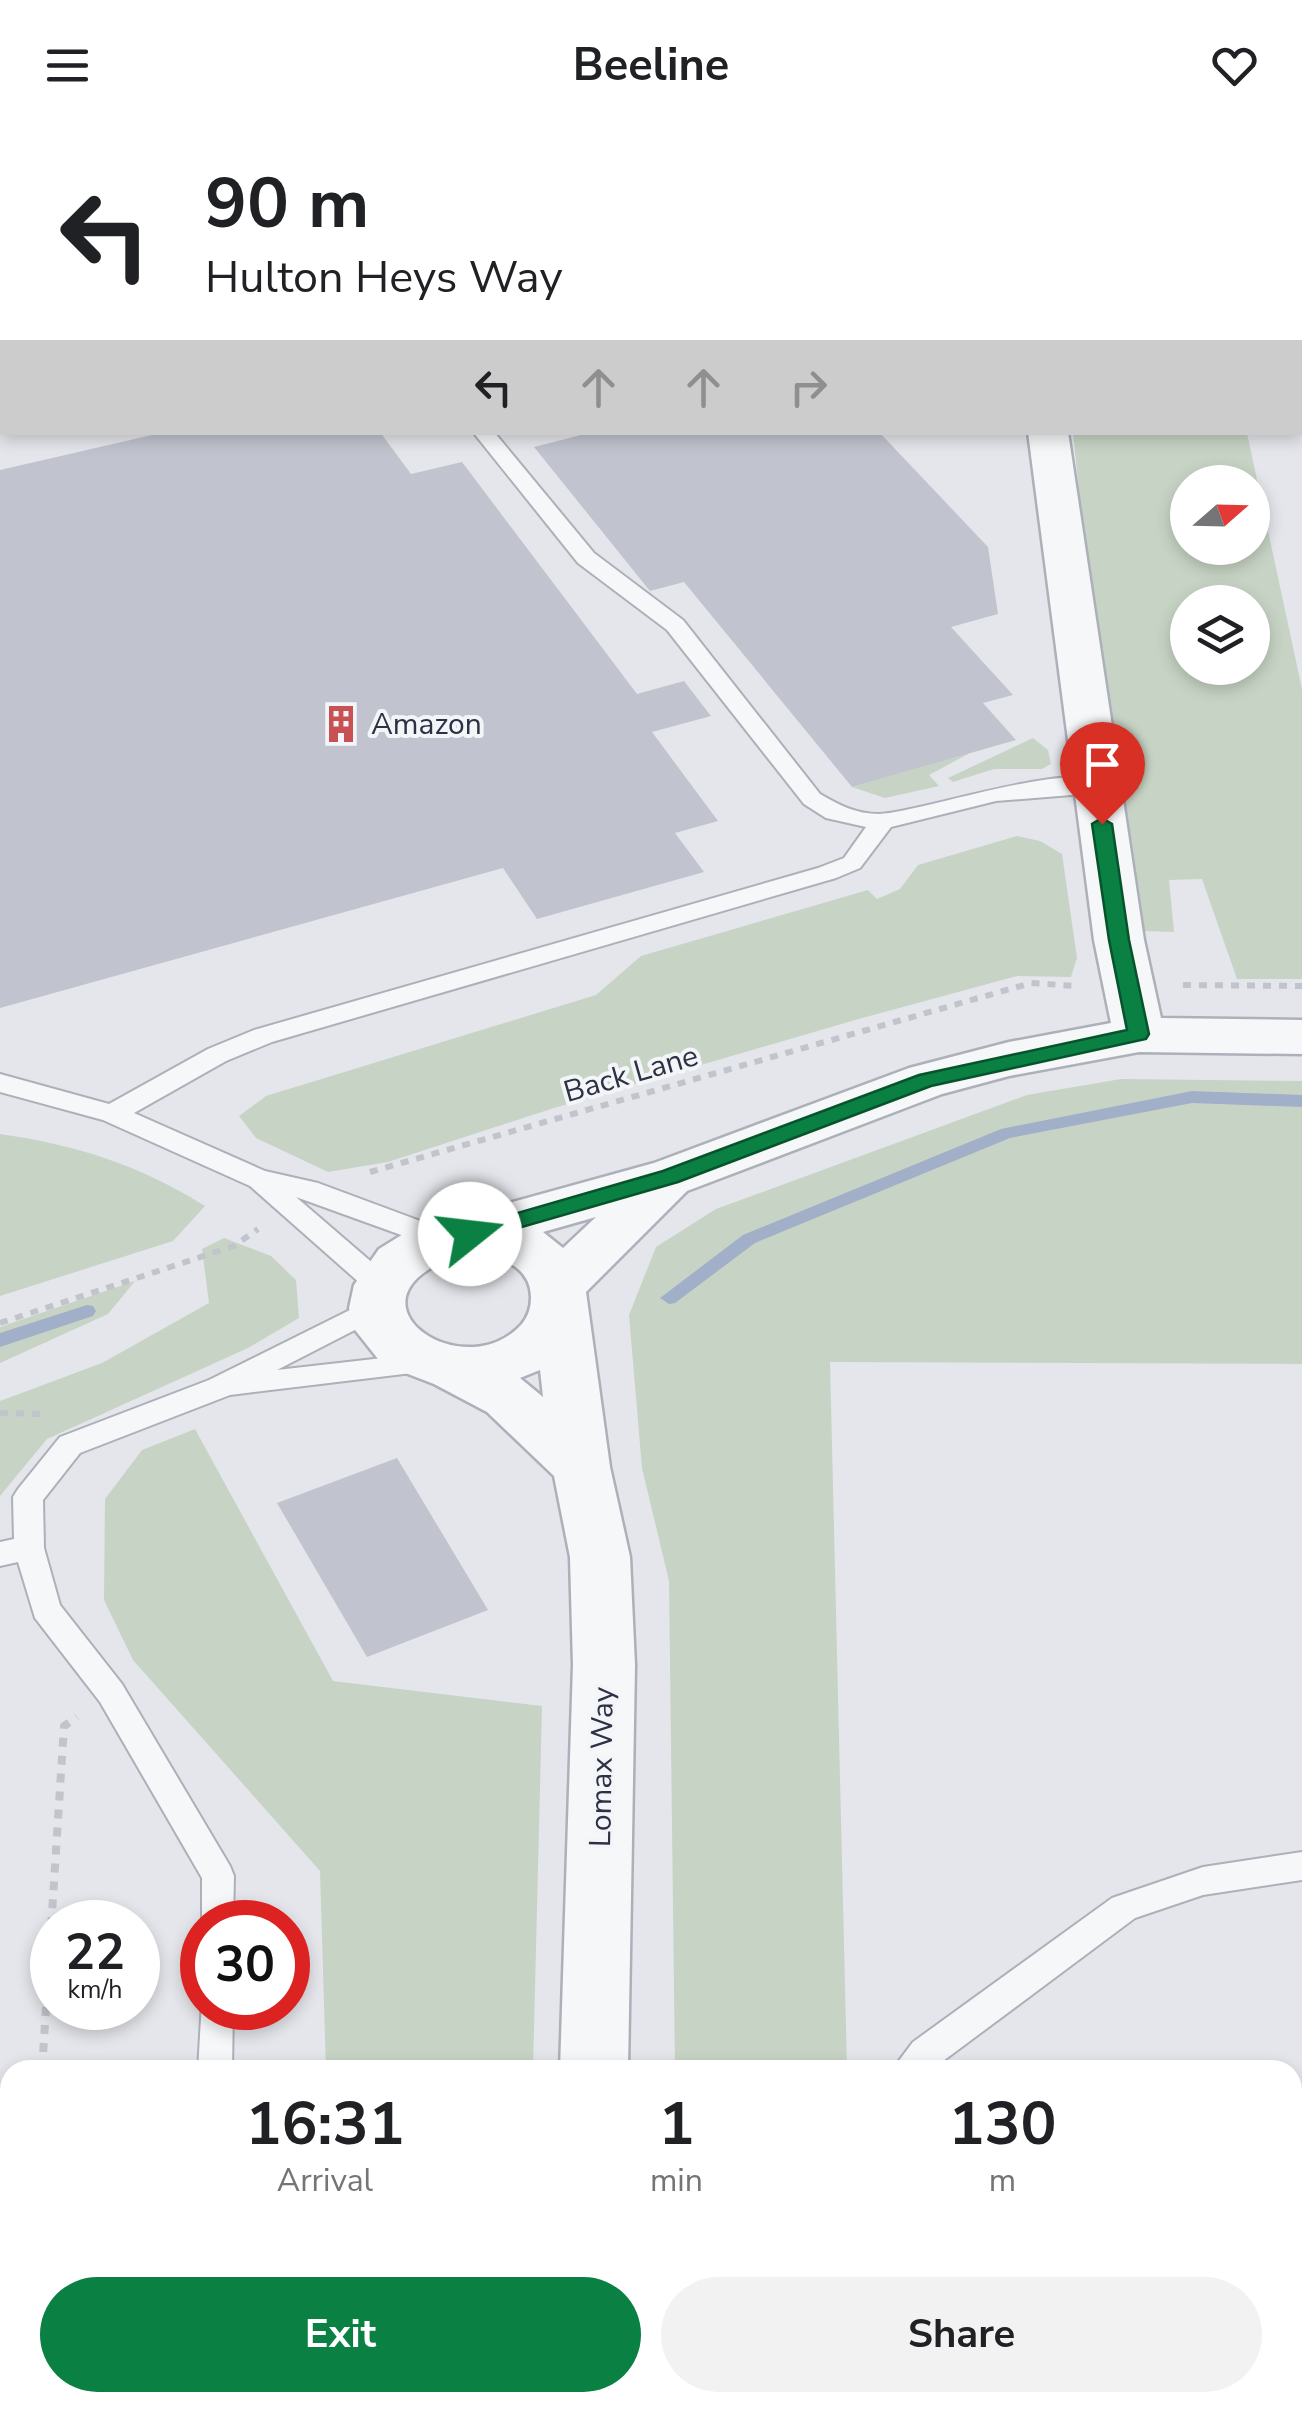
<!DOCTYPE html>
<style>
:root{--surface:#fff;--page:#f2f2f2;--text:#202124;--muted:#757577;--accent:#0b8043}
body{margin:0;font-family:"Nunito Sans",sans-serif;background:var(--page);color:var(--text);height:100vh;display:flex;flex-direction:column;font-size:38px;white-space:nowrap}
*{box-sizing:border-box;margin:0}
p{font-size:32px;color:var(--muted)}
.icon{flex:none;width:55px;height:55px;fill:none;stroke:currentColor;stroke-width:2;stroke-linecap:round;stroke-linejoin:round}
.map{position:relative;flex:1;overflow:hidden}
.details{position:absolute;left:0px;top:1930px;width:1302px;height:352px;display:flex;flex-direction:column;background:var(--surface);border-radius:30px 30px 0 0;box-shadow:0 5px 15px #0003}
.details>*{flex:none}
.top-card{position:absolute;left:0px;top:0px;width:1302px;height:305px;box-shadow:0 5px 15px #0003;background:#fff;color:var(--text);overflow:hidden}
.needle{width:65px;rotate:70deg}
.controls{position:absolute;left:1170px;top:335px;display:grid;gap:20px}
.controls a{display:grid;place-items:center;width:100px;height:100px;border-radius:50%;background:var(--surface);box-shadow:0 5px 15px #0003;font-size:50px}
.speed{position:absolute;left:30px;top:1770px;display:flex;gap:20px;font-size:50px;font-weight:700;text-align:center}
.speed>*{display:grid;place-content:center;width:130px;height:130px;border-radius:50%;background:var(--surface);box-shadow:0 5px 15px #0003;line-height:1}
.speed small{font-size:25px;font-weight:400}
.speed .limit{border:15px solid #d22;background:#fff;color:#111}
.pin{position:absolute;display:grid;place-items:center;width:85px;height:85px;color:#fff;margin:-102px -42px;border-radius:50% 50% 50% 0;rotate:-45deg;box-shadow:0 0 10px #0007}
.pin .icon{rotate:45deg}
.me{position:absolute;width:110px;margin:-55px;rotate:74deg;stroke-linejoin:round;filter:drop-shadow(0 0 8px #0008)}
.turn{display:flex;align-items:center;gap:35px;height:210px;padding:0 40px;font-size:45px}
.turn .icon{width:130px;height:130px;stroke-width:2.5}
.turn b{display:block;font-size:70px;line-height:85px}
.lanes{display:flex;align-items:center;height:95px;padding:0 40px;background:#0003;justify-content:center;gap:50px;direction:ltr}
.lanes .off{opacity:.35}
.eta{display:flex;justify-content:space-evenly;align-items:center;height:170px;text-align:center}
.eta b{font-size:60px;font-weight:700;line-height:70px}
.action{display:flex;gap:20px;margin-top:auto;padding:20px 40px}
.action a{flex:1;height:115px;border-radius:60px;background:var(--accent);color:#fff;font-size:40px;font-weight:700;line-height:115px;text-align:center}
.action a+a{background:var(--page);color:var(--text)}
header{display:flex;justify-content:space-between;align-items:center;height:130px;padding:0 40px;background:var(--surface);font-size:45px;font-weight:700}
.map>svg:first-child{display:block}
.green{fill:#c7d4c5;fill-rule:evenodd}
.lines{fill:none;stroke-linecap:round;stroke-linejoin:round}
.stream{fill:#a1afc9;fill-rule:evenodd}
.building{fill:#c1c4ce}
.lane-casing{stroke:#adb0b9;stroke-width:4}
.street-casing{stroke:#adb0b9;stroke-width:5}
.path-far1{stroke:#c1c4ca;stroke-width:6;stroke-dasharray:8 8;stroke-linecap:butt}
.path{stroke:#c1c4ca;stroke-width:8;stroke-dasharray:9 9;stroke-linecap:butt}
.lane{fill:#f6f7f9;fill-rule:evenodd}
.street{fill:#f6f7f9;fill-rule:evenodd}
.route{fill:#0b8043;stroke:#07532c;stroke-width:2.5}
.labels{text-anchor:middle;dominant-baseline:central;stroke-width:8;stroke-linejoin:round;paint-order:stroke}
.poi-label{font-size:30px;fill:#2c3143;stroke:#f3f5f8;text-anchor:start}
.street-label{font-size:30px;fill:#2c3143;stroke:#f3f5f8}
</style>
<header><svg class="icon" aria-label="menu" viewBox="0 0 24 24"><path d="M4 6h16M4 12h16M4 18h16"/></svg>Beeline<svg class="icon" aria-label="heart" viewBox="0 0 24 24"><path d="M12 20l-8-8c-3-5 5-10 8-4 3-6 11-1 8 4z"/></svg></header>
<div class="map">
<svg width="1302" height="2282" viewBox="0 0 1302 2282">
<rect width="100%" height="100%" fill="#e4e6eb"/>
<g class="green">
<path d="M0,0H1302V155L1300,2H2L0,201Z"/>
<path d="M1073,303H1247L1302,559V849H1237L1202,749L1169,750L1174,802L1143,801L1088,446ZM1188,352H1252V418H1188ZM1188,472H1252V538H1188Z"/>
<path d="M1033,608L1048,620L1051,634L1042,639H994L953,652L948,648Z"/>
<path d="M970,623L929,645L939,656L885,668L852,657Z"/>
<path d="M1017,706L1040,711L1062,724L1077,828L1071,847L1017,846L855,890L554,978L388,1032L328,1042L256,1008L239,986L266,966L596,865L641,826L868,760L877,769L900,759L918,735Z"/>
<path d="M1121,949L1302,951V1234L830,1232L847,1940H675L669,1451L642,1338L629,1185L656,1117L716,1079L1027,965Z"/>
<path d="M0,1004C77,1015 139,1035 205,1076L173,1111L0,1166Z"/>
<path d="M224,1108L271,1126L296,1150L299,1188L248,1218L47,1309L0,1366V1271L102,1233L209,1173L202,1119Z"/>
<path d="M135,1151L108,1184L0,1233V1197Z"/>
<path d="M195,1299L333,1551L542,1576L533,1940H326L320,1741L133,1530L104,1470L105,1369L142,1320Z"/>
<path d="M336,2273V2272L525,2273L524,2282H336Z"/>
<rect x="673" y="2273" width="183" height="9"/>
</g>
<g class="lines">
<g class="stream">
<path d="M1192,961L1302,965V977L1192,973L1010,1008L755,1113L675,1173L669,1174L660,1168L743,1105L1001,999Z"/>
<path d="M87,1175L93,1176L96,1181L93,1186L0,1217V1203Z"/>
</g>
</g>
<g class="building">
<path d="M165,302H380L411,344L462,332L637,564L684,551L711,586L652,602L718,691L675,703L704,742L537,789L503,738L0,878V340Z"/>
<path d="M593,302H879L988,417L998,484L951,497L1013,565L983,573L1016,610L852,657L684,452L650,461L534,317Z"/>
<path d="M397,1328L488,1480L367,1527L277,1373Z"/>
<path d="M10,1992V2272H85V2282H0V1993Z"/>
<path d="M1292,2018H1302V2282H898V2272H1292Z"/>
</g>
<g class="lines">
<g class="lane-casing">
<g id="lane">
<rect x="1300" y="240" width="2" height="12"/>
<path d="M473,302H494L594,423L683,490L820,664C839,675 856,684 879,684C921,683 1080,626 1108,656L1096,663L996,671L891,697L860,738L836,748L272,912L226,931L134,983L265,1041L318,1053L450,1102L454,1109L450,1116L440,1119L296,1067L390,1148L394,1155L390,1162H370L250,1056L103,990L0,962V944L109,974L208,919L254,900L818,738L844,728L866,697L826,688L804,674L667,500L578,433Z"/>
<path d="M376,1167L386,1170L390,1177L386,1184L277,1240L427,1223L437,1226L441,1233L437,1240L230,1265L80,1323L43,1370L44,1418L60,1475L122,1554L230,1736L234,1746L233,1792H202V1796V1748L100,1572L35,1488L18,1432L0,1436V1412L14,1409L13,1367L18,1359L60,1307L209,1250Z"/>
<path d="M1302,1722V1750L1203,1765L1135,1788L931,1940H892L913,1912L1112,1768L1203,1737Z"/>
<path d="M202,1871V1878H233L232,1940H198Z"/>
<rect x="191" y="2272" width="38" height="10"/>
<rect x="864" y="2272" width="38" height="10"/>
</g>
</g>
<g class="street-casing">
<g id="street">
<path d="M1028,302H1068L1144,810L1161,888L1302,890V924L1139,922L1009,946L942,964L687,1061L586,1162L610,1337L630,1427L635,1535L628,1940H560L573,1535L570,1427L554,1346L487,1282L434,1254L382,1234L355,1200L349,1178L354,1155L379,1119L408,1101L654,1033L909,938L1009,912L1111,893L1094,810ZM596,1087L563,1118L543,1102ZM469,1123C496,1126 530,1133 531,1167C531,1178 528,1187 521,1195C458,1261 327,1162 469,1123ZM540,1240L543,1267L520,1248Z"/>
<rect x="549" y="2272" width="74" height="10"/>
</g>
</g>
<g class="path-far1">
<path d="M1183,855L1302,856"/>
<path d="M370,1042L1031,853L1076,856"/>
<path d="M0,1193L234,1116L258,1099"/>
<path d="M0,1283L44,1284"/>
</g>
<path class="path" d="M42,1940L64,1596L77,1587"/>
<use href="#lane" class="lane"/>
<use href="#street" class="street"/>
</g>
<path class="route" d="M1102,688L1112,694L1129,810L1149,904L1146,909L931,956L678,1052L470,1112L462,1110L458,1104L462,1099L663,1041L919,945L1127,900L1109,810L1092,694Z"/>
<defs>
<g id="building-bare" transform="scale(3)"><path d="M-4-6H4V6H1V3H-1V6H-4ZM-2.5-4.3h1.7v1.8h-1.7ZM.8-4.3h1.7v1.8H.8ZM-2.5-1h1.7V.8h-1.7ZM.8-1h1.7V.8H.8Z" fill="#c85153" stroke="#f3f5f8" stroke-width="2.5" paint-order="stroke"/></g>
</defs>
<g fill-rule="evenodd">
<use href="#building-bare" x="341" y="594"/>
</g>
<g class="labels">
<g class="poi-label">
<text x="371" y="594">Amazon</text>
</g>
<g class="street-label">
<text transform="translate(631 944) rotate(-16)">Back Lane</text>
<text transform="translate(602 1637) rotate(-89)">Lomax Way</text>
</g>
</g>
</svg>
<div class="controls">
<a><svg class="needle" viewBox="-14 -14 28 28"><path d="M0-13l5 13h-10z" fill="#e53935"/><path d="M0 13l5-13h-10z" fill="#757577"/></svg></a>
<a><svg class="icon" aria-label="layers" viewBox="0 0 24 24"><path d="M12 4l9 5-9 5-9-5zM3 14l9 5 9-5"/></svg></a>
</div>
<div class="speed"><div>22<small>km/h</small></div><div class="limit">30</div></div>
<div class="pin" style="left:1102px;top:694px;background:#d93025"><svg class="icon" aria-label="arrive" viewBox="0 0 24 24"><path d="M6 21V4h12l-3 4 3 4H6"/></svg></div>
<svg class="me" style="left:470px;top:1104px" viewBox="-20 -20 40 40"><circle r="19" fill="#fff"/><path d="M0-13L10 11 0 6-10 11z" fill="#0b8043"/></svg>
<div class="top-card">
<div class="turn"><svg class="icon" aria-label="left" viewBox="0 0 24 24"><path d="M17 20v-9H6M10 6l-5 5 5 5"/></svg><div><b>90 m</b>Hulton Heys Way</div></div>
<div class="lanes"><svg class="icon" aria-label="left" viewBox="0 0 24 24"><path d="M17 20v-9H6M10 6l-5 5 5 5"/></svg><svg class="icon off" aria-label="ahead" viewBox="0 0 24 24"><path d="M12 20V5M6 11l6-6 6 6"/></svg><svg class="icon off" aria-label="ahead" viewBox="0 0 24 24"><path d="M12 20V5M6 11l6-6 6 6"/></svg><svg class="icon off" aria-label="right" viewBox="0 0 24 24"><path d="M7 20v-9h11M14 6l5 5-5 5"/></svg></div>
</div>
<section class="details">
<div class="eta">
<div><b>16:31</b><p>Arrival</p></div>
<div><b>1</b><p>min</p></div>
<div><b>130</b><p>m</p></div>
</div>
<div class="action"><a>Exit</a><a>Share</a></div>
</section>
</div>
